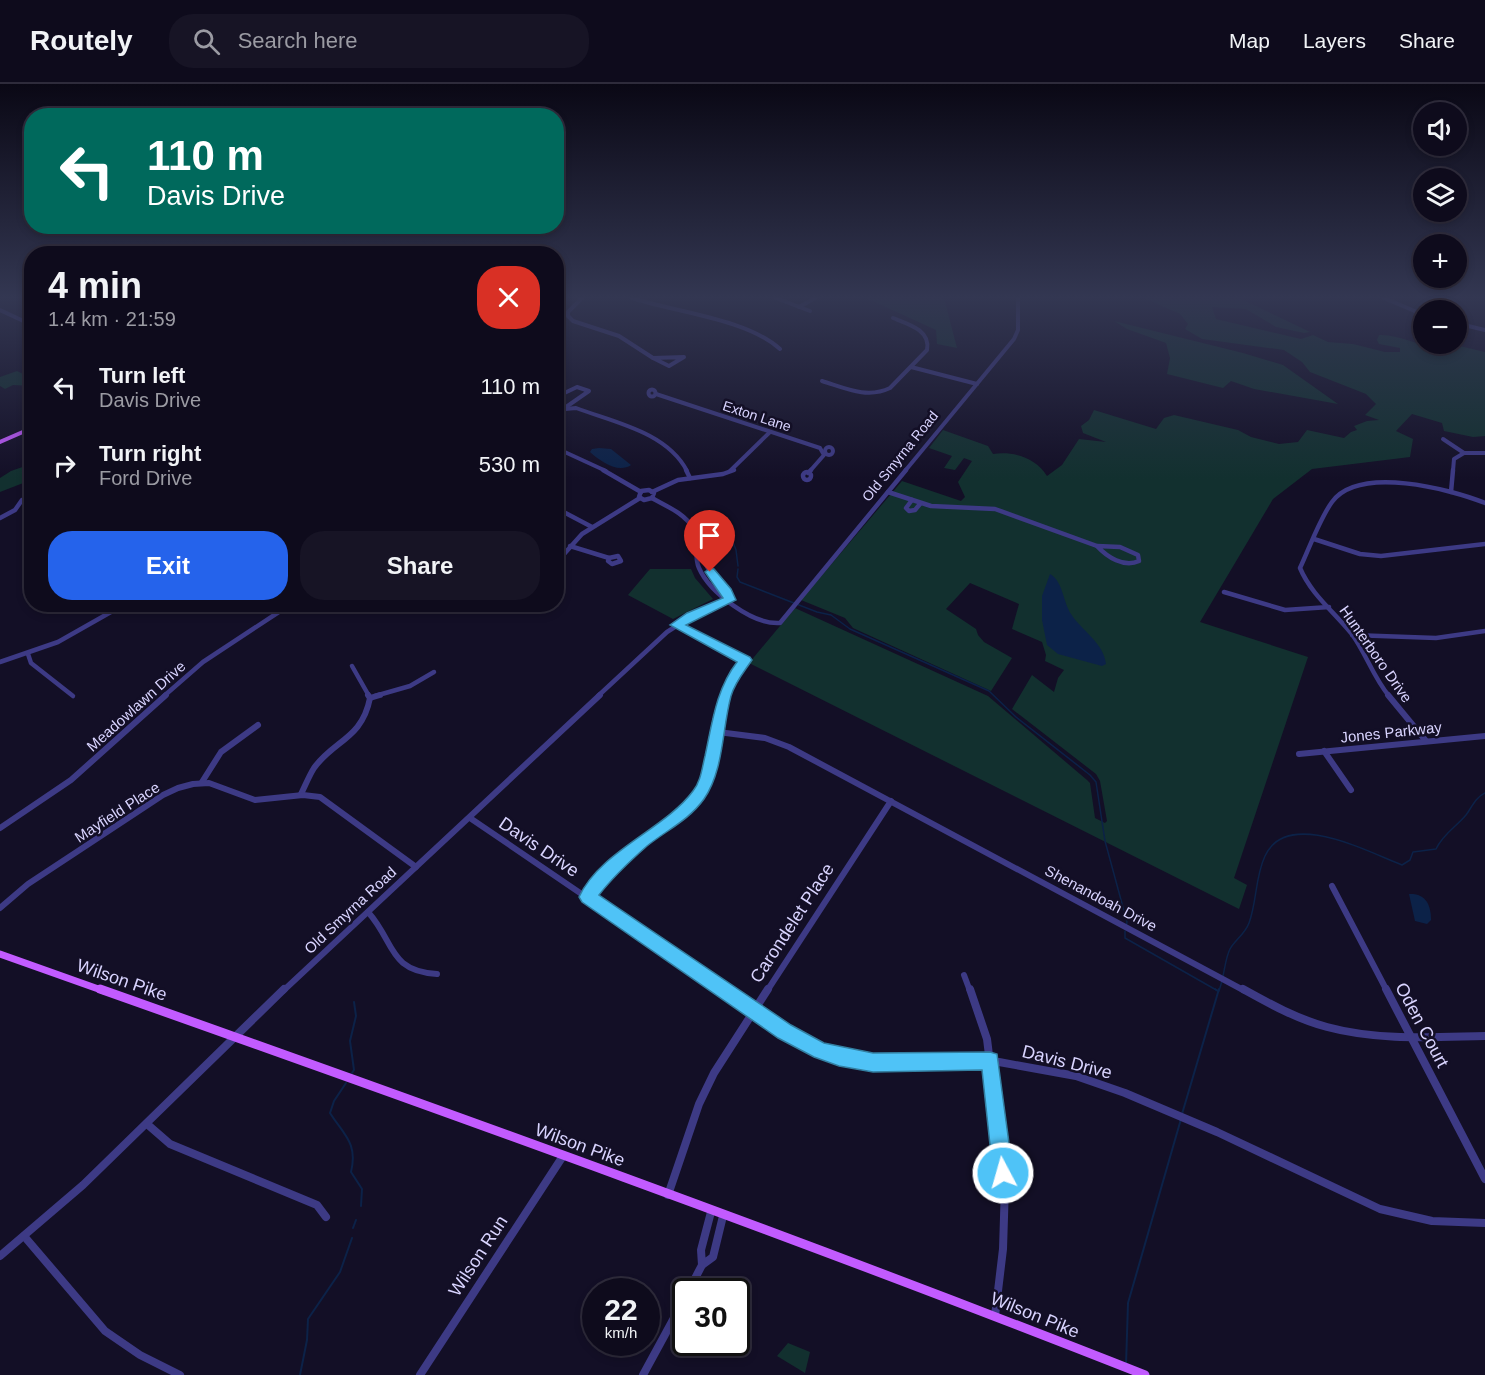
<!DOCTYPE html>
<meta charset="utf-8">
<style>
:root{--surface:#0e0b1c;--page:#171425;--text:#f1f3f6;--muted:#9b9ba3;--line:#2e2b3b;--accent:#2563eb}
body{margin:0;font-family:Arial,sans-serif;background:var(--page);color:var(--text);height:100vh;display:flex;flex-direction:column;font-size:22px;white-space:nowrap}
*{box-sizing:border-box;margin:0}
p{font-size:20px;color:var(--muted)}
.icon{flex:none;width:33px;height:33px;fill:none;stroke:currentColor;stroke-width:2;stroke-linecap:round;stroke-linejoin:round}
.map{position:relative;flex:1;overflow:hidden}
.sheet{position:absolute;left:24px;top:162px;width:540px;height:366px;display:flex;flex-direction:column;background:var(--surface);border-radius:24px;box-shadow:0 3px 9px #0003,0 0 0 2px var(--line)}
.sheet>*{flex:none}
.top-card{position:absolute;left:24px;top:24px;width:540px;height:126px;border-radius:24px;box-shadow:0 3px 9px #0003,0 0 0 2px var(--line);background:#00695c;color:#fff;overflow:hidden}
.buttons{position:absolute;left:1413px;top:18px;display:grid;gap:12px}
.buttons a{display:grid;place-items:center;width:54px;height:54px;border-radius:50%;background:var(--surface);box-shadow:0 3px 9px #0003,0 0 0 2px var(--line);font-size:30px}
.speed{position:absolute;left:582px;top:1194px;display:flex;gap:12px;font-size:30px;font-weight:700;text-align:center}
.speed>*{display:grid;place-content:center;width:78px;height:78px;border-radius:50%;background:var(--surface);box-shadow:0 3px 9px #0003,0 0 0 2px var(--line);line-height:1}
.speed small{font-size:15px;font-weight:400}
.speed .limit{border:3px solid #111;border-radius:9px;background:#fff;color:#111}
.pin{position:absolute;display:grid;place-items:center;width:51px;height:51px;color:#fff;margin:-62px -26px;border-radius:50% 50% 50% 0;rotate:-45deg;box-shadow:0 0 6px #0007}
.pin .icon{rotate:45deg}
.me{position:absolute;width:66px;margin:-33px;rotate:354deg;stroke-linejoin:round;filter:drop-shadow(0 0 4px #0008)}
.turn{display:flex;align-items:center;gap:21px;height:126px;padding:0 24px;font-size:27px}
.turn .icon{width:78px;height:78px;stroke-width:2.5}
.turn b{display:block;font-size:42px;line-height:51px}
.round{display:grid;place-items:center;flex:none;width:63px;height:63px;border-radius:24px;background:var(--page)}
.headline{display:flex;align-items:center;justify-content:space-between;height:102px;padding:0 24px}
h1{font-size:36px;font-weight:700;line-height:45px}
.primary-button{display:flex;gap:12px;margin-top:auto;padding:12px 24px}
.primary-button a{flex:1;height:69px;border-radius:24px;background:var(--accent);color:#fff;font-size:24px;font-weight:700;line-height:69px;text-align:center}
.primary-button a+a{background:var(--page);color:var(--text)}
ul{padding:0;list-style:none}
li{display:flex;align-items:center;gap:18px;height:78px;padding:0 24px}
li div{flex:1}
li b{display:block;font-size:22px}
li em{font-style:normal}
header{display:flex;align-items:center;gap:36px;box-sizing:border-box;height:84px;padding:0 30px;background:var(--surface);border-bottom:2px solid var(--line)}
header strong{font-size:28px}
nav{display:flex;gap:33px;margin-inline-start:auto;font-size:21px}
.search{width:420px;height:54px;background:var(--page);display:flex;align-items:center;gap:15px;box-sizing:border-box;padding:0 21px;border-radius:24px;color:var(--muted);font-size:22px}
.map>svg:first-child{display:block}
.green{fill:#12302f}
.water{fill:#0c2248}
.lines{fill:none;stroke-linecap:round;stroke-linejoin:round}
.stream-far1{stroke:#0c2248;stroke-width:1.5}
.stream{stroke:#0c2248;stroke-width:2}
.minor-far3{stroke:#3d3a85;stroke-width:4}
.minor-far2{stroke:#3d3a85;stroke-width:4.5}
.minor-far1{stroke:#3d3a85;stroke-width:6}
.minor{stroke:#3d3a85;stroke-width:8}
.major-far2{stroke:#c25bff;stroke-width:4}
.major-far1{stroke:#c25bff;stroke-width:7}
.major{stroke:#c25bff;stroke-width:9}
.route{fill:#4fc3f7;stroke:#337fa1;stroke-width:1.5}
.labels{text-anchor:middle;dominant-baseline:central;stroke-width:5;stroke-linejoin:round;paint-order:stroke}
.far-street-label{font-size:14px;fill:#d9d4ff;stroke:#130f26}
.street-label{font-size:15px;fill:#d9d4ff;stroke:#130f26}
.near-street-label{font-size:18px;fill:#d9d4ff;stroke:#130f26}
</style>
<header>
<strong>Routely</strong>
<div class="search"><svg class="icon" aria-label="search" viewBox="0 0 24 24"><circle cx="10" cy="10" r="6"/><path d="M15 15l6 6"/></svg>Search here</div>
<nav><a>Map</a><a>Layers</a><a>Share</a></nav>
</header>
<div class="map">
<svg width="1485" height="1291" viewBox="0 0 1485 1291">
<rect width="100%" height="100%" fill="#130f26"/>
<g class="green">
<path d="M866,214H944L957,264L937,260L936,246Z"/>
<path d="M1144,214H1239L1310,248L1304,249L1276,243L1246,225L1212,223L1216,235L1301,255L1313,251L1328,258L1353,260L1385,268H1400V264L1379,260L1377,256L1379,251C1398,250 1417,261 1436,264L1438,260H1451L1485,268V352L1473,353L1444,347L1442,339L1412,330L1396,347L1413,355L1410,373L1312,385L1273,415L1200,538L1308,573L1234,794L1247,801L1239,825L749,579L795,524L988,612L1087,696L1090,699L1095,734L1105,739L1107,737L1100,697L1096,690L1012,625L1032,591L1054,608L1058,594L1064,586L1045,577L1046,571L1042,558L1012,545L1019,520L970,499L946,525L976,545L978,551L984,558L1012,574L991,607L853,544L845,534L801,516L902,397L961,417L965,413L958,398L972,377L964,374L955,386L944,384L952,372L929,364L943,346L988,362L993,370C1014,367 1036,374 1047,392L1062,381L1079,355L1106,358L1083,349L1081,342L1089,336L1094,326L1156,345L1164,334L1174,331L1238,346L1251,353L1279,360L1298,358L1307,346L1344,354L1351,348L1357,346L1354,342L1367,337L1379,336L1365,331L1376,320L1366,310L1310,288L1302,278L1284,266L1202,255L1185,245L1188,240L1180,230Z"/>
<path d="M1114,237L1243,269L1283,281L1338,320L1254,305L1231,297L1223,304L1167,290L1170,274L1166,259L1127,245Z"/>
<path d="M17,287L31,294V302L13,301L5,305L0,302V293Z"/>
<path d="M31,380V396L0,408V394L11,387Z"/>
<path d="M650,485H691L695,494L713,515L673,535L628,511Z"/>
<path d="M788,1259L810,1268L805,1289L777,1272Z"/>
</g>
<g class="water">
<path d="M599,364L611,365L631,381C618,390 600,377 590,368L592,365Z"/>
<path d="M1050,490C1063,497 1063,518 1071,530C1081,546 1104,559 1106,580L1102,582L1058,570L1047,561L1042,536V512Z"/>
<path d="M1409,810C1425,809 1431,820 1431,836L1427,840L1415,837Z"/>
</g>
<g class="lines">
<g class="stream-far1">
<path d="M721,432L725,438"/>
<path d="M726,440L736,466L738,482"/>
<path d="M738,485L737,493L740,498L817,528L831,531L850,545L989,607L1016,633L1090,691L1096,698L1105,757L1127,838L1126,842"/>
<path d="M1125,847V854L1218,907"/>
<path d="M1223,892C1225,883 1226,873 1230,865C1235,856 1245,850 1249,839C1257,818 1255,793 1265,772C1287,724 1368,768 1402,781L1410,776L1413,768L1436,765C1443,750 1456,743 1466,731C1472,723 1475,714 1485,709"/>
<path d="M1219,907L1222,897"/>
</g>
<g class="stream">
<path d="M1215,905L1218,907"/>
<path d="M352,989L354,986L350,957L356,932L354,918"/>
<path d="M346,999L334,1017L330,1029C344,1051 358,1059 351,1088L362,1105L361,1122"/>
<path d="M1182,1030L1219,905"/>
<path d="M353,1144L356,1136"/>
<path d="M1126,1281L1128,1219L1181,1035"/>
<path d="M300,1291L307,1256L308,1235L340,1188L352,1154"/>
</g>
<g class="minor-far3">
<path d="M582,214L568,228V232L573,237L619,252L653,274"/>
<path d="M632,214C675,228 747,235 780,265"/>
<path d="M776,214L810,227"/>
<path d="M1384,214L1424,231"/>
<path d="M1435,214L1454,226"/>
<path d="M799,223L815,214"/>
<path d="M0,226L32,241"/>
<path d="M1456,239L1485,246"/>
<path d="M684,273L669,282L653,274Z"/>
<path d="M911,283L977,300"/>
<path d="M822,297C845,304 867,315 890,304L927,266C931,246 908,240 893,234"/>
<circle cx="652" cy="309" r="3.5"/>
<path d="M656,310L820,364L824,371L810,387"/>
<path d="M556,313L577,303L589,307L556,330"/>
<path d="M565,325L576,324C613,338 667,348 687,387"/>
<path d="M1443,355L1464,369"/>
<circle cx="829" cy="367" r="4"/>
<path d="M556,364L606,387"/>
<path d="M730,387L770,348"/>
<path d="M905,387L1014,255L1018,246V214"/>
<path d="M1453,387L1454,375L1464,369H1485"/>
</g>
<g class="minor-far2">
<path d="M603,386L641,408"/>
<path d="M686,386L690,394"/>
<circle cx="807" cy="392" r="4"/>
<path d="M808,389L811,386"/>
<path d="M649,406L654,409L652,414L644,416L639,413L641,407Z"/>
<path d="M652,408L678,396L723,390L734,386"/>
<path d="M888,408L931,422L995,425L1097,462"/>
<path d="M1451,408L1453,386"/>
<path d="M652,414C666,422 684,429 693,444C700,456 693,471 699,484C710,509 753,541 780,539L906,386"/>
<path d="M912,416L906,424L909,427L915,426L920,420"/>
<path d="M556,424L592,443"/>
<path d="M0,434L15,426L22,416"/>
<path d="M1314,455L1360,470L1381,472L1485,460"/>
<path d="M570,462L609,474"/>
<path d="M1097,462L1120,463L1138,471L1139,477C1124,484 1107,473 1097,462Z"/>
<path d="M698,467L712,491L727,508L730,516"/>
<path d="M618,472L621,477L612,480L608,477L609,474Z"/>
<path d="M556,479L582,450L640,414"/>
<path d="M556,505L562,510L556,518"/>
<path d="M1224,508L1285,526L1329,523"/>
<path d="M676,541L745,576L732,596L725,612"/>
<path d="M1352,551L1436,554L1485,547"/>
<path d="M28,570L31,579L73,612"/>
<path d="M0,578L58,558L125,520"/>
<path d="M352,582L369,612"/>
<path d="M164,612L203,578L291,520"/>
<path d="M375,612L410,602L434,588"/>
<path d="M598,612L667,548L692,532L730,516"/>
<path d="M1389,612C1373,593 1366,569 1351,549C1333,527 1311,510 1300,484C1309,465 1320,434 1332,418C1359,381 1450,405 1485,419"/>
</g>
<g class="minor-far1">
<path d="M1388,611L1426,657"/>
<path d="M370,614L380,611"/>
<path d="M718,648L765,654L789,663L1245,907"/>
<path d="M1324,667L1351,706"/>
<path d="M1299,670L1485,652"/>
<path d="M202,698L221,668L258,641"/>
<path d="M301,710C305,702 309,692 314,684C334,656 362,655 370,614L368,611"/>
<path d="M470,734L724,907"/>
<path d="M0,744L71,696L166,611"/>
<path d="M1332,802L1387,907"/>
<path d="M587,813L628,770L680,730L699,710L711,685L725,611"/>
<path d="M0,824L28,800L163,711L178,704L193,700L209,699L255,716L303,711L320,713L416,783"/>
<path d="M368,828C395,858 388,887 437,890"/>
<path d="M964,891L970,907"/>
<path d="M283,907L600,611"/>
<path d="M767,907L891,717"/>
</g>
<g class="minor">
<path d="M721,905L784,948L830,969L870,977L999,978L1076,992L1125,1009L1217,1048L1380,1125L1432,1137L1485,1139"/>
<path d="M970,905L987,955L1005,1101L1003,1165L995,1232"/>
<path d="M1243,905C1270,920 1297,935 1327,943C1379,957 1433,953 1485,952"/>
<path d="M1386,905L1485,1095"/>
<path d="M147,1040L170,1060L317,1121L326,1133"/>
<path d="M668,1111L699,1020L714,989L768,905"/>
<path d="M711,1128L701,1166L702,1181L713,1173L723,1132"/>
<path d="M24,1152L105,1247L140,1271L180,1291"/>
<path d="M0,1172L83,1101L284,905"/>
<path d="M688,1208L702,1181"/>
<path d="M420,1291L563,1072"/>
<path d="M643,1291L686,1212"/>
</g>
<path class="major-far2" d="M0,358L32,344"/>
<path class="major-far1" d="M0,870L104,907"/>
<path class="major" d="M100,905C450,1029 800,1155 1145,1291"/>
</g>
<linearGradient id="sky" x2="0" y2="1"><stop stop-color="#0a0815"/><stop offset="0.54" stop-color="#333752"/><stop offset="1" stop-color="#333752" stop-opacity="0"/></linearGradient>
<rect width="1485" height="395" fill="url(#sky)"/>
<path class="route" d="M710,484L714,485L731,505L736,516L686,541L750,573L752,576C744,588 735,598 731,612C722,645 724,686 704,715C689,736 667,746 647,762C630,777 613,793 599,811L791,941L824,959L873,969L990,968L997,970L1013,1089L1010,1096L1003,1098L996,1096L993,1089L982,986L873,988L839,982L814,973L778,954L582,818L579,813C600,767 665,745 693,707C701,697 702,684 705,672C712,640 716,605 737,578L670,541L687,529L723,514L705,488Z"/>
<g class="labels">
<g class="far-street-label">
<text transform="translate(757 332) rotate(18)">Exton Lane</text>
<text transform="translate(900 372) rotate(-51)">Old Smyrna Road</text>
</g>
<g class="street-label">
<text transform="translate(1376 570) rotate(55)">Hunterboro Drive</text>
<text transform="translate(136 622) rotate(-42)">Meadowlawn Drive</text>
<text transform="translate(1391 648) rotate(-6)">Jones Parkway</text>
<text transform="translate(117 728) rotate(-33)">Mayfield Place</text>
<text transform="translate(1101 814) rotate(28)">Shenandoah Drive</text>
<text transform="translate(350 826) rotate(-43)">Old Smyrna Road</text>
</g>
<g class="near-street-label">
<text transform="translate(539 763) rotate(34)">Davis Drive</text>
<text transform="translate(792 839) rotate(-57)">Carondelet Place</text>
<text transform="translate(122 896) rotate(19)">Wilson Pike</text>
<text transform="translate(1422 941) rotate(62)">Oden Court</text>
<text transform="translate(1067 978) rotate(14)">Davis Drive</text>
<text transform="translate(580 1061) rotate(20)">Wilson Pike</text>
<text transform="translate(478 1172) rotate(-57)">Wilson Run</text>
<text transform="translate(1035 1231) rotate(22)">Wilson Pike</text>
</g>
</g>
</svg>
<div class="buttons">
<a><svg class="icon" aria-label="sound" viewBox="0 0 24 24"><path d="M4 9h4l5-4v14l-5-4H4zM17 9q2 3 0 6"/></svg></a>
<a><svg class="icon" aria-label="layers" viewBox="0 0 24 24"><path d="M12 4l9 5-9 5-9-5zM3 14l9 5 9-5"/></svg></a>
<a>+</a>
<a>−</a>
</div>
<div class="speed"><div>22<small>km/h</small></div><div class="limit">30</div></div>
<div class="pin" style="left:710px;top:488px;background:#d93025"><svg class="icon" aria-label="arrive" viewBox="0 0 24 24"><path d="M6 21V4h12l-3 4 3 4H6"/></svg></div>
<svg class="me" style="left:1003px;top:1089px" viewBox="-20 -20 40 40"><circle r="17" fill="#4fc3f7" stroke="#fff" stroke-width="3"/><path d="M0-11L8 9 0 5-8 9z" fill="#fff"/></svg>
<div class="top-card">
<div class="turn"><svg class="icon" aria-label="left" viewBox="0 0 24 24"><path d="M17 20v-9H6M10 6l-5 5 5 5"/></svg><div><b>110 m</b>Davis Drive</div></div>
</div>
<section class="sheet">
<div class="headline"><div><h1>4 min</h1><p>1.4 km · 21:59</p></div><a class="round" style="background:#d93025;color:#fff"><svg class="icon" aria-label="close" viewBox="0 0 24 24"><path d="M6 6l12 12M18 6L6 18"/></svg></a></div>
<ul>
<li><svg class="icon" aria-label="left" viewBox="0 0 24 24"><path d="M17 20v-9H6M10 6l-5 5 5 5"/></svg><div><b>Turn left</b><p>Davis Drive</p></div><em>110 m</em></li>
<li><svg class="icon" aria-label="right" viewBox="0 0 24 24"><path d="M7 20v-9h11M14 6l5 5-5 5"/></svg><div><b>Turn right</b><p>Ford Drive</p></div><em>530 m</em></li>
</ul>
<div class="primary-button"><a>Exit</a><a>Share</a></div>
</section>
</div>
